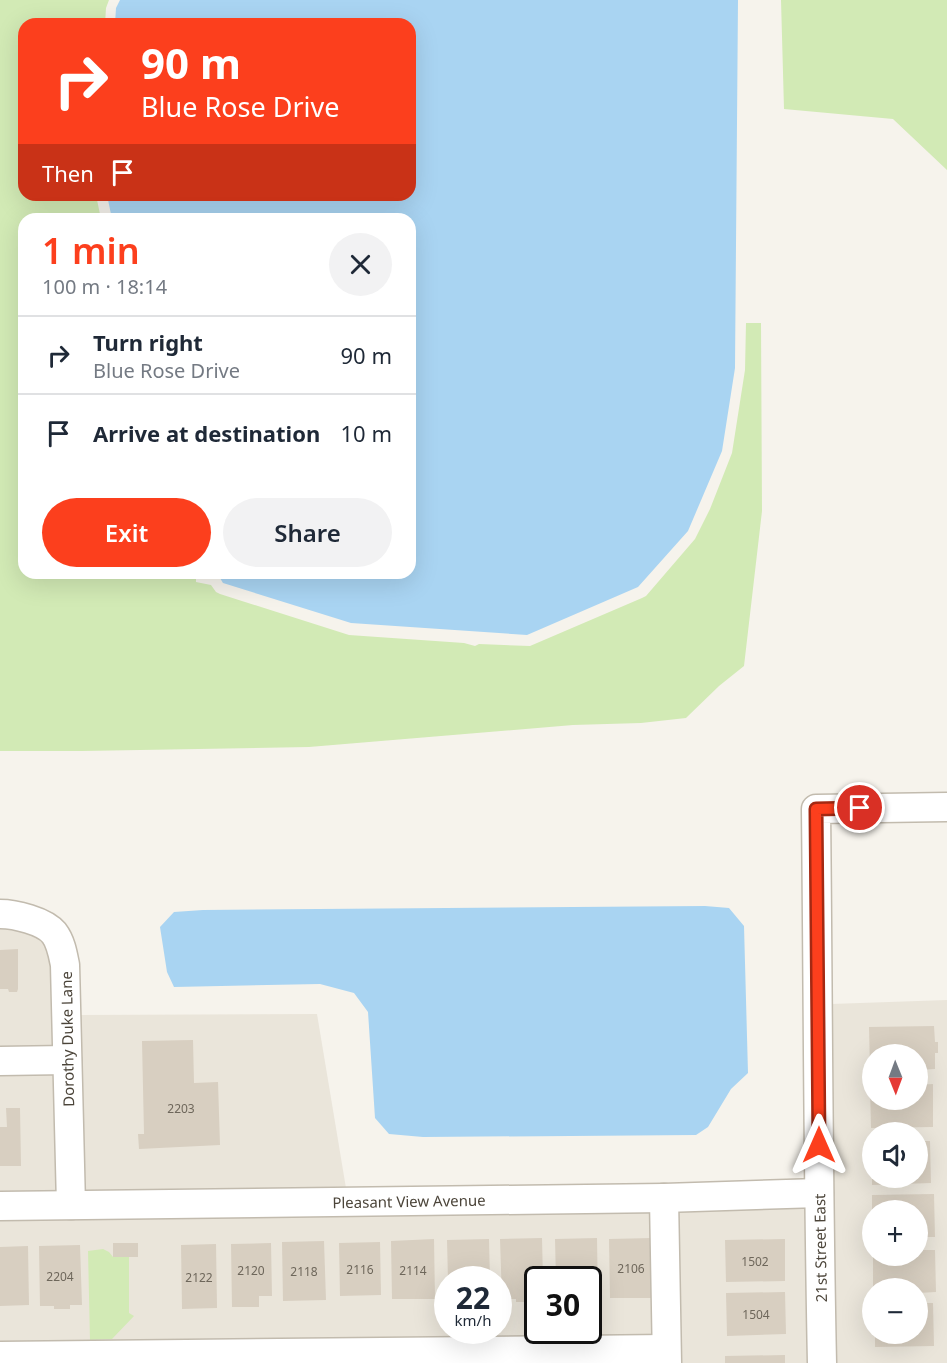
<!DOCTYPE html>
<meta charset="utf-8">
<style>
:root{--surface:#fff;--page:#f2f2f3;--text:#1f2937;--muted:#747a83;--line:#e0e1e3;--accent:#fc3f1d}
body{margin:0;font-family:"Noto Sans",sans-serif;background:var(--page);color:var(--text);height:100vh;display:flex;flex-direction:column;font-size:22px;white-space:nowrap}
*{box-sizing:border-box;margin:0}
p{font-size:20px;color:var(--muted)}
.icon{flex:none;width:33px;height:33px;fill:none;stroke:currentColor;stroke-width:2;stroke-linecap:round;stroke-linejoin:round}
.map{position:relative;flex:1;overflow:hidden}
.drawer{position:absolute;left:18px;top:213px;width:398px;height:366px;display:flex;flex-direction:column;background:var(--surface);border-radius:18px;box-shadow:0 6px 24px #0002}
.drawer>*{flex:none}
.top-card{position:absolute;left:18px;top:18px;width:398px;height:183px;border-radius:18px;box-shadow:0 6px 24px #0002;background:#fc3f1d;color:#fff;overflow:hidden}
.needle{width:39px;rotate:179deg}
.controls{position:absolute;left:862px;top:1044px;display:grid;gap:12px}
.controls a{display:grid;place-items:center;width:66px;height:66px;border-radius:50%;background:var(--surface);box-shadow:0 6px 24px #0002;font-size:30px}
.speed{position:absolute;left:434px;top:1266px;display:flex;gap:12px;font-size:30px;font-weight:700;text-align:center}
.speed>*{display:grid;place-content:center;width:78px;height:78px;border-radius:50%;background:var(--surface);box-shadow:0 6px 24px #0002;line-height:1}
.speed small{font-size:15px;font-weight:400}
.speed .limit{border:3px solid #111;border-radius:9px;background:#fff;color:#111}
.pin{position:absolute;display:grid;place-items:center;width:51px;height:51px;color:#fff;margin:-26px;border:3px solid #fff;border-radius:50%;box-shadow:0 2px 6px #0007}
.me{position:absolute;width:66px;margin:-33px;rotate:0deg;stroke-linejoin:round;filter:drop-shadow(0 0 4px #0008)}
.turn{display:flex;align-items:center;gap:21px;height:126px;padding:0 24px;font-size:27px}
.turn .icon{width:78px;height:78px;stroke-width:2.5}
.turn b{display:block;font-size:42px;line-height:51px}
.then{display:flex;align-items:center;height:57px;padding:0 24px;background:#0003;gap:12px;font-size:22px}
.round{display:grid;place-items:center;flex:none;width:63px;height:63px;border-radius:32px;background:var(--page)}
.head{display:flex;align-items:center;justify-content:space-between;height:102px;padding:0 24px}
h1{font-size:36px;font-weight:600;line-height:45px;color:var(--accent)}
.cta{display:flex;gap:12px;margin-top:auto;padding:12px 24px}
.cta a{flex:1;height:69px;border-radius:36px;background:var(--accent);color:#fff;font-size:24px;font-weight:600;line-height:69px;text-align:center}
.cta a+a{background:var(--page);color:var(--text)}
ul{padding:0;list-style:none}
li{display:flex;align-items:center;gap:18px;height:78px;padding:0 24px;border-top:2px solid var(--line)}
li div{flex:1}
li b{display:block;font-size:22px}
li em{font-style:normal}
.map>svg:first-child{display:block}
.residential{fill:#eae5da;fill-rule:evenodd}
.green{fill:#d2eab5}
.water{fill:#a9d4f2}
.building{fill:#d8cfc1}
.lines{fill:none;stroke-linecap:round;stroke-linejoin:round}
.minor-casing{stroke:#c2bbae;stroke-width:31}
.minor{stroke:#fff;stroke-width:28}
.route-casing{stroke:#a42913;stroke-width:15}
.route{stroke:#fc3f1d;stroke-width:10}
.labels{text-anchor:middle;dominant-baseline:central;stroke-width:5;stroke-linejoin:round;paint-order:stroke}
.number-label{font-size:12px;fill:#6e675b}
.street-label{font-size:15px;fill:#4b4439;stroke:#fff}
</style>
<div class="map">
<svg width="947" height="1363" viewBox="0 0 947 1363">
<rect width="100%" height="100%" fill="#f6f3ec"/>
<g class="residential">
<path d="M0,928L18,931L36,937L44,943L53,967L58,1191L0,1192Z"/>
<path d="M947,1000V1363H835L831,1004ZM873,1054H918V1100H873ZM873,1132H918V1178H873ZM873,1210H918V1256H873ZM873,1288H918V1334H873Z"/>
<path d="M317,1014L346,1188L83,1191L79,1015Z"/>
<path d="M807,1208L810,1363H0V1220ZM447,1280H498V1330H447ZM537,1280H588V1330H537Z"/>
</g>
<g class="green">
<path d="M0,0H109L106,8L105,24H24V195H96L101,219H24V573H196V582L211,585L216,592L220,594L349,635L464,643L475,646L479,644L530,646L642,598L646,596L695,539L710,509L732,453L745,370L746,323H761L762,511L744,666L719,686L686,718L641,723L573,725L309,747L82,751H0Z"/>
<path d="M781,0H947V170L893,119L784,109Z"/>
<path d="M103,1249L109,1252L113,1257H129V1313L134,1316L112,1339L90,1340L88,1251Z"/>
</g>
<g class="water">
<path d="M120,0H738L735,368L722,451L688,531L638,587L527,635L351,623L223,583L217,573H410V219H112L107,195H410V24H115L116,8Z"/>
<path d="M705,906L729,908L744,926L748,1073L731,1089L708,1127L696,1135L423,1137L389,1134L375,1118L368,1012L354,993L320,984L174,987L167,972L160,927L174,912L203,910Z"/>
</g>
<g class="building">
<path d="M18,949V989L17,992H9L8,989H0V950Z"/>
<path d="M934,1026L935,1042H938V1053H935V1069L918,1070V1054H873V1070H870L869,1027Z"/>
<path d="M193,1040L194,1083L218,1082L220,1145L139,1149L138,1134H144L142,1041Z"/>
<path d="M933,1084V1127L871,1128L870,1086L873,1085V1100H918V1085Z"/>
<path d="M6,1108H20L21,1166H0V1127H7Z"/>
<path d="M918,1141H930L931,1183L872,1185V1178H918Z"/>
<path d="M934,1194L935,1237H918V1210H872V1195Z"/>
<path d="M542,1238L543,1280H537V1298L531,1299V1302H516V1299H502L500,1239Z"/>
<path d="M597,1238L598,1299H588V1280H556L555,1239Z"/>
<path d="M652,1238L653,1298H610L609,1239Z"/>
<path d="M434,1239L435,1299H392L391,1241Z"/>
<path d="M489,1239L490,1280H448L447,1240Z"/>
<path d="M785,1239V1281L726,1282L725,1240Z"/>
<path d="M324,1241L326,1300L283,1301L282,1242Z"/>
<path d="M380,1242L381,1295L340,1296L339,1243Z"/>
<rect x="113" y="1243" width="25" height="14"/>
<path d="M271,1243L272,1296H259V1307H232L231,1244Z"/>
<path d="M216,1244L217,1308L182,1309L181,1245Z"/>
<path d="M80,1245L82,1305H70V1309H54V1306H40L39,1246Z"/>
<path d="M28,1246L29,1305L0,1306V1247Z"/>
<path d="M918,1250H935L936,1292L918,1293V1288H873V1256H918Z"/>
<path d="M785,1292L786,1334L727,1336L726,1293Z"/>
<path d="M918,1303H933L934,1346L875,1347V1334H918Z"/>
<path d="M785,1355V1363H725V1356Z"/>
</g>
<g class="lines">
<g class="minor-casing">
<g id="minor">
<path d="M0,914C15,914 44,921 54,933C61,942 63,955 65,965L71,1205"/>
<path d="M0,1061L67,1060"/>
<path d="M664,1198L667,1363"/>
<path d="M0,1206L664,1198L819,1193"/>
<path d="M0,1356L666,1349"/>
<path d="M822,1363C818,1178 818,993 816,809L947,807"/>
</g>
</g>
<use href="#minor" class="minor"/>
</g>
<g class="lines">
<g class="route-casing">
<path id="route" d="M819,1145L816,809L860,808"/>
</g>
<use href="#route" class="route"/>
</g>
<g class="labels">
<g class="number-label">
<text x="181" y="1108">2203</text>
<text x="755" y="1261">1502</text>
<text x="631" y="1268">2106</text>
<text x="360" y="1269">2116</text>
<text x="251" y="1270">2120</text>
<text x="413" y="1270">2114</text>
<text x="304" y="1271">2118</text>
<text x="60" y="1276">2204</text>
<text x="199" y="1277">2122</text>
<text x="756" y="1314">1504</text>
</g>
<g class="street-label">
<text transform="translate(67 1039) rotate(-91)">Dorothy Duke Lane</text>
<text transform="translate(409 1201) rotate(-1)">Pleasant View Avenue</text>
<text transform="translate(820 1248) rotate(-91)">21st Street East</text>
</g>
</g>
</svg>
<div class="controls">
<a><svg class="needle" viewBox="-14 -14 28 28"><path d="M0-13l5 13h-10z" fill="#e53935"/><path d="M0 13l5-13h-10z" fill="#747a83"/></svg></a>
<a><svg class="icon" aria-label="sound" viewBox="0 0 24 24"><path d="M4 9h4l5-4v14l-5-4H4zM17 9q2 3 0 6"/></svg></a>
<a>+</a>
<a>−</a>
</div>
<div class="speed"><div>22<small>km/h</small></div><div class="limit">30</div></div>
<div class="pin" style="left:860px;top:808px;background:#d93025"><svg class="icon" aria-label="arrive" viewBox="0 0 24 24"><path d="M6 21V4h12l-3 4 3 4H6"/></svg></div>
<svg class="me" style="left:819px;top:1145px" viewBox="-20 -20 40 40"><path d="M0-17L14 15 0 8-14 15z" fill="#fc3f1d" stroke="#fff" stroke-width="4"/></svg>
<div class="top-card">
<div class="turn"><svg class="icon" aria-label="right" viewBox="0 0 24 24"><path d="M7 20v-9h11M14 6l5 5-5 5"/></svg><div><b>90 m</b>Blue Rose Drive</div></div>
<div class="then">Then<svg class="icon" aria-label="arrive" viewBox="0 0 24 24"><path d="M6 21V4h12l-3 4 3 4H6"/></svg></div>
</div>
<section class="drawer">
<div class="head"><div><h1>1 min</h1><p>100 m · 18:14</p></div><a class="round"><svg class="icon" aria-label="close" viewBox="0 0 24 24"><path d="M6 6l12 12M18 6L6 18"/></svg></a></div>
<ul>
<li><svg class="icon" aria-label="right" viewBox="0 0 24 24"><path d="M7 20v-9h11M14 6l5 5-5 5"/></svg><div><b>Turn right</b><p>Blue Rose Drive</p></div><em>90 m</em></li>
<li><svg class="icon" aria-label="arrive" viewBox="0 0 24 24"><path d="M6 21V4h12l-3 4 3 4H6"/></svg><div><b>Arrive at destination</b></div><em>10 m</em></li>
</ul>
<div class="cta"><a>Exit</a><a>Share</a></div>
</section>
</div>
